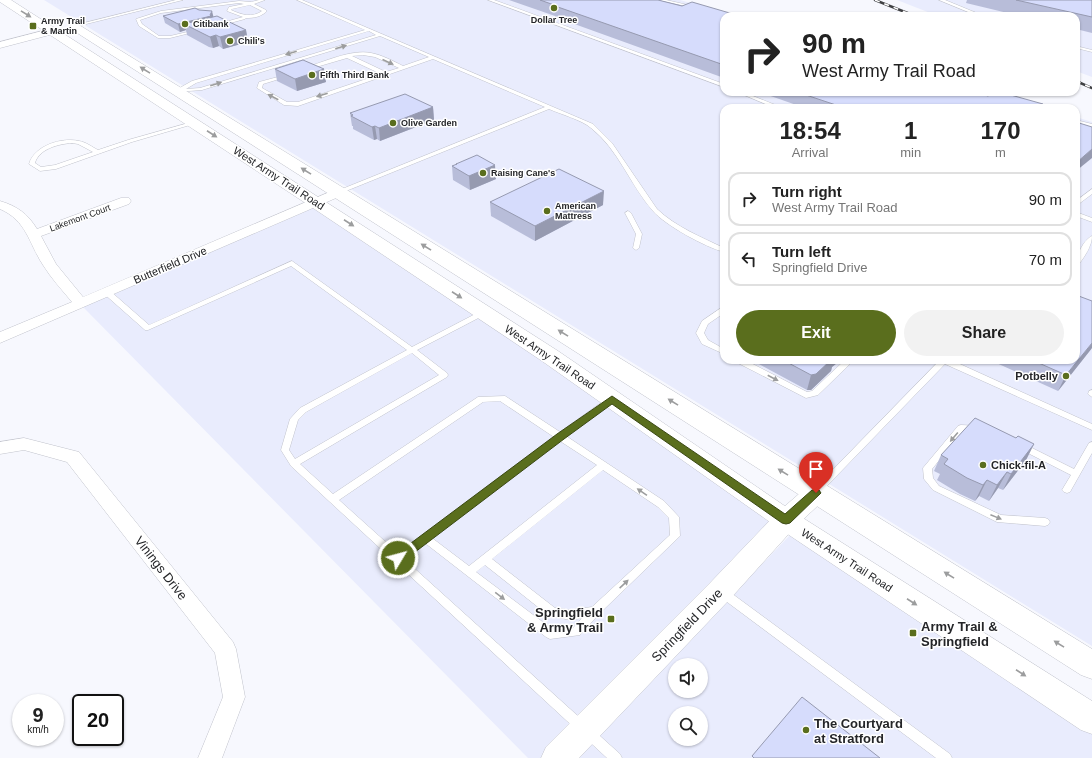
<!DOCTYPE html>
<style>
:root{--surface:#fff;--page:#f2f2f2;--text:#222;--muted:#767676;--line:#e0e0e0;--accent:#5a6e1d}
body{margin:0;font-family:Arial,sans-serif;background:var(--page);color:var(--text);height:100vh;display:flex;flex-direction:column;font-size:15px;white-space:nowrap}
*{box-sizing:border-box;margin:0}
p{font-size:13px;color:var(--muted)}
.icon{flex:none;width:22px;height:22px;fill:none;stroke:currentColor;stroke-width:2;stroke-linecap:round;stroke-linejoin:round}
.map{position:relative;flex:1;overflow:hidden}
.sheet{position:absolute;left:720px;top:104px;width:360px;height:260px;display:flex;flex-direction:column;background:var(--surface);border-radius:12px;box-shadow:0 1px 3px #0004}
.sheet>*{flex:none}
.top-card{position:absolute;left:720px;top:12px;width:360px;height:84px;border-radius:12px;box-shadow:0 1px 3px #0004;background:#fff;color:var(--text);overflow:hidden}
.controls{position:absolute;left:668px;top:658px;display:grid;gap:8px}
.controls a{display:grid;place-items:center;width:40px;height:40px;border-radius:50%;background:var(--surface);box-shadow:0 1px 3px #0004;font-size:20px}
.speed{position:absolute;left:12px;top:694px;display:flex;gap:8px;font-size:20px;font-weight:700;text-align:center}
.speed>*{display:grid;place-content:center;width:52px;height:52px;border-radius:50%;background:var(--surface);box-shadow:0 1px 3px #0004;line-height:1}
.speed small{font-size:10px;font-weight:400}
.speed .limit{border:2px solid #111;border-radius:6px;background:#fff;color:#111}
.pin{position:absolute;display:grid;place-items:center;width:34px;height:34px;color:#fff;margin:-41px -17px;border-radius:50% 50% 50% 0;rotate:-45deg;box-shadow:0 0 4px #0007}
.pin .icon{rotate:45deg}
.me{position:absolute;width:44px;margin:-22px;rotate:53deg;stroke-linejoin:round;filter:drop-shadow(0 0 3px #0008)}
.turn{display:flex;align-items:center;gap:14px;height:84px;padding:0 16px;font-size:18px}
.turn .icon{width:52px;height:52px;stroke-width:2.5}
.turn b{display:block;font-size:28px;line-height:34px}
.eta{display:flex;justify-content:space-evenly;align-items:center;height:68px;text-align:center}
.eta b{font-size:24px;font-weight:700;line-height:28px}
.button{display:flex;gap:8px;margin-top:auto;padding:8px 16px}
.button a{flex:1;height:46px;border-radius:24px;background:var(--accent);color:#fff;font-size:16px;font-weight:700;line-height:46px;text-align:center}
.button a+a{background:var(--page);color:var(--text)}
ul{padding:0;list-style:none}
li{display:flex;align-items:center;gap:12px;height:54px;margin:0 8px 6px;padding:0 8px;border:2px solid var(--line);border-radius:12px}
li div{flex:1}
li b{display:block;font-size:15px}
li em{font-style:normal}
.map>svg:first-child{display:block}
.built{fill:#e9ecfd;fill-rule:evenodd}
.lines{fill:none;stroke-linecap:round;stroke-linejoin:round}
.service-casing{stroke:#c1c3cc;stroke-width:1}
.minor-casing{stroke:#c1c3cc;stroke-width:1}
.tertiary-casing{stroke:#c1c3cc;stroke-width:1}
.secondary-casing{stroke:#c1c3cc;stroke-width:1}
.service{fill:#fff;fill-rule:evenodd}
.minor{fill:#fff;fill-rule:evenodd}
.tertiary{fill:#fff;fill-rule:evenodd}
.secondary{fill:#fff;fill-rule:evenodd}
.rail-casing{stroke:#404144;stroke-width:2.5}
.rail{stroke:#fff;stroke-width:1.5;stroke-dasharray:5;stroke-linecap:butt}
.wall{fill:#b8bdd9}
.shaded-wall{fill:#969ab0}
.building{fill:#d6dcfc;stroke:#969ab0}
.oneway{fill:#9c9d9e}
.route{fill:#5a6e1d;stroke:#3a4813}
.poi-dot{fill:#5a6e1d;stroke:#fff;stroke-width:1.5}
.labels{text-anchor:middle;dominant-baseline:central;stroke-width:3;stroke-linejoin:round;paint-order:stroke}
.far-poi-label{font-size:9px;font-weight:bold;fill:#242528;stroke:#fff;text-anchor:start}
.far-street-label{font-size:9px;fill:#242528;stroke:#fff}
.street-label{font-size:11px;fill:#242528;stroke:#fff}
.poi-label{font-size:11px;font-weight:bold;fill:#242528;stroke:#fff;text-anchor:end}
.near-street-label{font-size:13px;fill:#242528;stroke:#fff}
.near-poi-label{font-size:13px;font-weight:bold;fill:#242528;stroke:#fff;text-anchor:start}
</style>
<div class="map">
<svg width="1092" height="758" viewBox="0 0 1092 758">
<rect width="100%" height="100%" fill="#f7f8fe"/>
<g class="built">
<path d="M44,0H680L736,16H724V92H993L1046,108H724V360H1076V117L1092,122V646Z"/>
<path d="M897,0H1092V77L1076,71V16H938Z"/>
<path d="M314,207L776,519L545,758H528L83,307Z"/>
<path d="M793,532L1092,728V758H575ZM675,665H701V691H675ZM675,713H701V739H675Z"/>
</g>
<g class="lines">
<g class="service-casing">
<g id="service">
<path d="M176,0H183L74,27L72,26Z"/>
<path d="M259,0H265L254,4L266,10V12C260,17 254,18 246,18L245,19L219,26H218V24L243,17L227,11L229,7L244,4L239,3L161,13L140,20L142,24L159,36H170L196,30L198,31L170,38H158L139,26L136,19L161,11L239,1L251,2ZM250,5L262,11C252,18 242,15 231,10L232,9Z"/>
<path d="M297,0H302L593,124L612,143L657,209C676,227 701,237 724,248V252C705,247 665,225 653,211C630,185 619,150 591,128C582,120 560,114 549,109L341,193H337V191L545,107L433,59L298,106L284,105L257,88L259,82L289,74V76L263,84L262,88L287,102H298L381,74L347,58L306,70L304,69V68C324,62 351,49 371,53C382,55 393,61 403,66L429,57L380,36L202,90L176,92V90L192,81L365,30ZM369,31L376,35L200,88L186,89L196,83ZM363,55L375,57L399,68L386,72L352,56Z"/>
<path d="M488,0H494L724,84V87Z"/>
<path d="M658,0H666L697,7L695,8Z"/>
<path d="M939,0H945L984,16H978Z"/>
<path d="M1076,46L1092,50V52L1076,48Z"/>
<path d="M737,92H743L783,108H775Z"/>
<path d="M975,92H982L1002,99L997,100Z"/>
<path d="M1076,120L1092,124V128L1076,124Z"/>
<path d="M192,122L197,123L132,142L56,169L40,171L29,164C34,146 61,137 79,141C86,142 92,147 98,150L128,140ZM72,143L78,144L93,152L55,165L41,167L35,163C39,149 58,144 72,143Z"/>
<path d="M1092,189V194L1076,206V201Z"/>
<path d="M628,211L631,213L642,234L639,248L636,250L633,248L636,234L625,213Z"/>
<path d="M1076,212L1092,218V222L1076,216Z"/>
<path d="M1092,236C1092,246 1084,258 1078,265L1076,266C1076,256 1083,240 1092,236Z"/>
<path d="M292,261L412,347L481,311H487L488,313L417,350L447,373L448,375L447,377L300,464L333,494L478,397L505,396L560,432L609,397H615L616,399L615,401L566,436L664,501L679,517L680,536L599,614L580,635L550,639L546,637L425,543L404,559L620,754L622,758H607L291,466L281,450L290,419L300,408L407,350L291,266L148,330H145L102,292L106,290H109L149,325ZM412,353L439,375L295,459L289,450L298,420L306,412ZM500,401L554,437L398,553L339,500L483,402ZM560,441L597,465L469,566L432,538ZM603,470L658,507L669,518L670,535L592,607L570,610L555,608L492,559ZM485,565L548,615L570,620L582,618L573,628L552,629L476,572Z"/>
<path d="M721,308H724V313L708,324L704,333L708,340L724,349V354L702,344L696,333L702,321Z"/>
<path d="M735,360H745L807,392L812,391L845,360H854L818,395L806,398L736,362Z"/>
<path d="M940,360H951L1092,424V430L945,364L820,493L817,494L814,493L812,491L814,489Z"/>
<path d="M1092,390V397L1088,394L1089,391Z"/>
<path d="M961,425L979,426L980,428L979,430L963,431L932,469L933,478L939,486L1001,515L1045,518L1048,519L1050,522L1048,525L1045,526L997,522L933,490L924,479L923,468L958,426Z"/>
<path d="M1092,442V453L1070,492L1067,493L1064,492L1062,490L1071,475L1018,448L1017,446L1018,444H1024L1074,469L1089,443Z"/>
<path d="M723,589L727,590L950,754L952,758H936L719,596L718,593L719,590Z"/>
</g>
</g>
<g class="minor-casing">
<g id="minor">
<path d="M54,28L58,31L57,33L0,48V42Z"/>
<path d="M339,188L343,189L345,192L343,195L0,343V332L72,302C62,290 51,278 43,265C28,242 27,221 0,209V201C17,206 28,214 37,229L121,198H129L131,201L129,204L41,236L56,264L83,297Z"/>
<path d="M24,438L79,452L233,642L236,649L245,697L222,758H198L223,697L215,653L67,462L24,450L0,454V442Z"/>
</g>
</g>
<g class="tertiary-casing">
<path id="tertiary" d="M816,484L825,487L828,493L825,499L795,527L730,599L579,758H541L546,747L710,583L777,513L807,487Z"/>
</g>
<g class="secondary-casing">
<g id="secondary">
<path d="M0,0H11L558,351L795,513L1092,701V734L1081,730L777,527L542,361L310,206L0,2Z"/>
<path d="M75,23L79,25L1092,649V679L1081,675L71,29L69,27L71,25Z"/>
</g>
</g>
<use href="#service" class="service"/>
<use href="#minor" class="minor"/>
<use href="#tertiary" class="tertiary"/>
<use href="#secondary" class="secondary"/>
<g class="rail-casing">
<g id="rail">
<path d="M875,0L915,16"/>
<path d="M1076,81L1092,88"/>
</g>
</g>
<use href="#rail" class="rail"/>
</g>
<g class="wall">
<path d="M509,0H658L724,16V78L555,17V16Z"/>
<path d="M967,0H1092V33L1076,29V16H1020L966,3Z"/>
<path d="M163,16L214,17L246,30L248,42L223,49L219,46L213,48L209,47L187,35L186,30L180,32L165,23Z"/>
<path d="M275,69L326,82L297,91L277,81Z"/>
<path d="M759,92H975L988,96L1043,104L1041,108H805Z"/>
<path d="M433,107L434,120L380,141L377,139L374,140L353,129V126H352L350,113Z"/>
<path d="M456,164L496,179L470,190L453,180L452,166L456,165Z"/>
<path d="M490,202L603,205L535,241L491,216Z"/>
<path d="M1092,348L1058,391L992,361V360H1076Z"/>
<path d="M757,360H838L837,363L832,367L831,371L811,390H807L757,363Z"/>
<path d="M1016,438L1034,444L1026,460L1003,490L998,488L989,501L979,496L975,501L960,494L937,480L940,474L934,471L941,455Z"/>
</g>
<g class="shaded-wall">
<path d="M212,11L214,19L184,24L186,30L180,32L178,24L210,15Z"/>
<path d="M246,30L248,42L223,49L220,37Z"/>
<path d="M216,35L219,46L213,48L210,37Z"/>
<path d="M324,69L326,82L297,91L295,79Z"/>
<path d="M1043,104L1041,108H1037Z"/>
<path d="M433,107L434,120L380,141L379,128Z"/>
<path d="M375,126L377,139L374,140L372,127Z"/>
<path d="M1092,149V158L1076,171V163Z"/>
<path d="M495,165L496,179L470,190L469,176Z"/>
<path d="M604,191L603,205L535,241V226Z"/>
<path d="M1092,343V348L1058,391L1066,375Z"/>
<path d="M831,360H838L837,363L832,367L831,371L811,390H807L811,375Z"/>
<path d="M1034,444L1026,460L1003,490L1011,474Z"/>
<path d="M1007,472L998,488L989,501L997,485Z"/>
<path d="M987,480L979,496L975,501L983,485Z"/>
</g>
<g class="building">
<path d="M540,0H658L682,6L692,2L740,16H724V65L555,6H557Z"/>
<path d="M1016,0H1092V17Z"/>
<path d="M195,8L199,10L212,11L210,15L211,16L178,24L163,16Z"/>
<path d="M217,16L246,30L220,37L216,35L210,37L184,24Z"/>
<path d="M303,60L324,69L295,79L275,69Z"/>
<path d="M797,92H975L988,96L994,92H1000L1043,104L1037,108H845Z"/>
<path d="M405,94L433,107L379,128L375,126L372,127L351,116L353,115L350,113Z"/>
<path d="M1076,122L1092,127V149L1076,163Z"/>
<path d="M477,155L495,165L469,176L452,166L457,164H456Z"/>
<path d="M559,169L604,191L535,226L490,202Z"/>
<path d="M1076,295L1092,301V343L1066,375L1032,360H1076Z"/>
<path d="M783,360H831L816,374L811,375Z"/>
<path d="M975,418L1016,438L1018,436L1034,444L1011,474L1007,472L997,485L987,480L983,485L967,478L944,464L948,459L941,455Z"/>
<path d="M802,697L880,758H754L752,756Z"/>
</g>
<defs><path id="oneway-solid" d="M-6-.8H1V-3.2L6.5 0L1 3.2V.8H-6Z"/></defs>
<g class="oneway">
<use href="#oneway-solid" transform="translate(26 14) rotate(32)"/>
<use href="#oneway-solid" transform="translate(341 47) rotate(-17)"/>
<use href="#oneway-solid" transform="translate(291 53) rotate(163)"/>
<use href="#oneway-solid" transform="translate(388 62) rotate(24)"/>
<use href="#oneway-solid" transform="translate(145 70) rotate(-148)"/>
<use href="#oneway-solid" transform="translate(216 84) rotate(-17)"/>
<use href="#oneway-solid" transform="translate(322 95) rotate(162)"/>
<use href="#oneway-solid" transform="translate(273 97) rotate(-152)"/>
<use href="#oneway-solid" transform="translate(212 134) rotate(33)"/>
<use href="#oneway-solid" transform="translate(306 171) rotate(-148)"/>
<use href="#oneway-solid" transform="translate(349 223) rotate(33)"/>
<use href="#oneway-solid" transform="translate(426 247) rotate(-148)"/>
<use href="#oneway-solid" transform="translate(457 295) rotate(33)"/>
<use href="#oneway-solid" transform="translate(563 333) rotate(-148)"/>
<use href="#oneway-solid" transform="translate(773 378) rotate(28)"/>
<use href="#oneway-solid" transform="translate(673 402) rotate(-148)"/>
<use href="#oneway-solid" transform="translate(954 437) rotate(130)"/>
<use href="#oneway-solid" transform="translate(783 472) rotate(-148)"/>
<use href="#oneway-solid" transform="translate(642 492) rotate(-146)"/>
<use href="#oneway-solid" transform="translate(996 517) rotate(22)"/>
<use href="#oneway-solid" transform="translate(949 575) rotate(-148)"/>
<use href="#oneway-solid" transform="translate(624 584) rotate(-43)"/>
<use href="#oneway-solid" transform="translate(500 596) rotate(37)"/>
<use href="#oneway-solid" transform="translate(912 602) rotate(33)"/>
<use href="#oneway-solid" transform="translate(1059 644) rotate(-148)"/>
<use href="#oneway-solid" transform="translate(1021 673) rotate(33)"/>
</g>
<path class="route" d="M612,396L785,514L812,490H819L821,493L790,523L786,524L782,523L612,404L564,439L402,562L398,563L395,562L393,558L395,555L557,434Z"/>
<g class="poi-dot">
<circle cx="554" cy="8" r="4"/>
<circle cx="185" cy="24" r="4"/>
<rect x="29" y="22" width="8" height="8" rx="2"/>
<circle cx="230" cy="41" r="4"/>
<circle cx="312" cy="75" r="4"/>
<circle cx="393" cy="123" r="4"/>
<circle cx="483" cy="173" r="4"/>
<circle cx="547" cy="211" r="4"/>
<circle cx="1066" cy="376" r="4"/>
<circle cx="983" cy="465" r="4"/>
<rect x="607" y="615" width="8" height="8" rx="2"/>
<rect x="909" y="629" width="8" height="8" rx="2"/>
<circle cx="806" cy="730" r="4"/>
</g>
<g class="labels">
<g class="far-poi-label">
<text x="554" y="20" text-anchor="middle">Dollar Tree</text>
<text x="41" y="21">Army Trail<tspan x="41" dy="10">&amp; Martin</tspan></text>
<text x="193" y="24">Citibank</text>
<text x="238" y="41">Chili's</text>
<text x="320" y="75">Fifth Third Bank</text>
<text x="401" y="123">Olive Garden</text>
<text x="491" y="173">Raising Cane's</text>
<text x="555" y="206">American<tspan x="555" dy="10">Mattress</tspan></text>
</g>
<g class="far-street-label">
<text transform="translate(80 218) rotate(-20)">Lakemont Court</text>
</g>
<g class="street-label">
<text transform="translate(279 178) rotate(33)">West Army Trail Road</text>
<text transform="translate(170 265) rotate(-23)">Butterfield Drive</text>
<text transform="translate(550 357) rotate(34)">West Army Trail Road</text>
<text transform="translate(847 560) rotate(33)">West Army Trail Road</text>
</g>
<g class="poi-label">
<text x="1058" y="376">Potbelly</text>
<text x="991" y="465" text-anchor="start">Chick-fil-A</text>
</g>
<g class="near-street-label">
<text transform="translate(161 568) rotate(52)">Vinings Drive</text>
<text transform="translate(687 625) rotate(-46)">Springfield Drive</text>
</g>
<g class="near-poi-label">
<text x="603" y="612" text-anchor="end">Springfield<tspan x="603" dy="15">&amp; Army Trail</tspan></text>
<text x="921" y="626">Army Trail &amp;<tspan x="921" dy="15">Springfield</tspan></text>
<text x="814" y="723">The Courtyard<tspan x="814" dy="15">at Stratford</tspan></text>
</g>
</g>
</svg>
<div class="controls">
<a><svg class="icon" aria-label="sound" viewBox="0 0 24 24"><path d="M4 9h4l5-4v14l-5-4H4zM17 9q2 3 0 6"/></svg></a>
<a><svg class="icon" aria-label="search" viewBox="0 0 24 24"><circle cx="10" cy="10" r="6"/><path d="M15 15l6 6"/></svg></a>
</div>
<div class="speed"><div>9<small>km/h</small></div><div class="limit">20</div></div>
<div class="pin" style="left:816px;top:493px;background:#d93025"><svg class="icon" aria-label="arrive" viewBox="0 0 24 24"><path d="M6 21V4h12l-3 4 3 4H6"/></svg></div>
<svg class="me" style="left:398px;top:558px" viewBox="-20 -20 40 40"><circle r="17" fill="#5a6e1d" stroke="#fff" stroke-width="3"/><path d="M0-11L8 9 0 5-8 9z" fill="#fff"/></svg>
<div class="top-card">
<div class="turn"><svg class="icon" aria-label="right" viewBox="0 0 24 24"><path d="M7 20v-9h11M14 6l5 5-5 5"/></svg><div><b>90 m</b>West Army Trail Road</div></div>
</div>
<section class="sheet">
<div class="eta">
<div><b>18:54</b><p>Arrival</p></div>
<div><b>1</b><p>min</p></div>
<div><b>170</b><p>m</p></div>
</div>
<ul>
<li><svg class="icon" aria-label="right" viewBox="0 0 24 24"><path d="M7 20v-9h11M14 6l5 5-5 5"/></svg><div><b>Turn right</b><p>West Army Trail Road</p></div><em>90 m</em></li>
<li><svg class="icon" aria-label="left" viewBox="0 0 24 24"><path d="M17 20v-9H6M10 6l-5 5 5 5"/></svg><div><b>Turn left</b><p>Springfield Drive</p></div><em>70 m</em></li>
</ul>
<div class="button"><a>Exit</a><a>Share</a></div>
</section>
</div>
